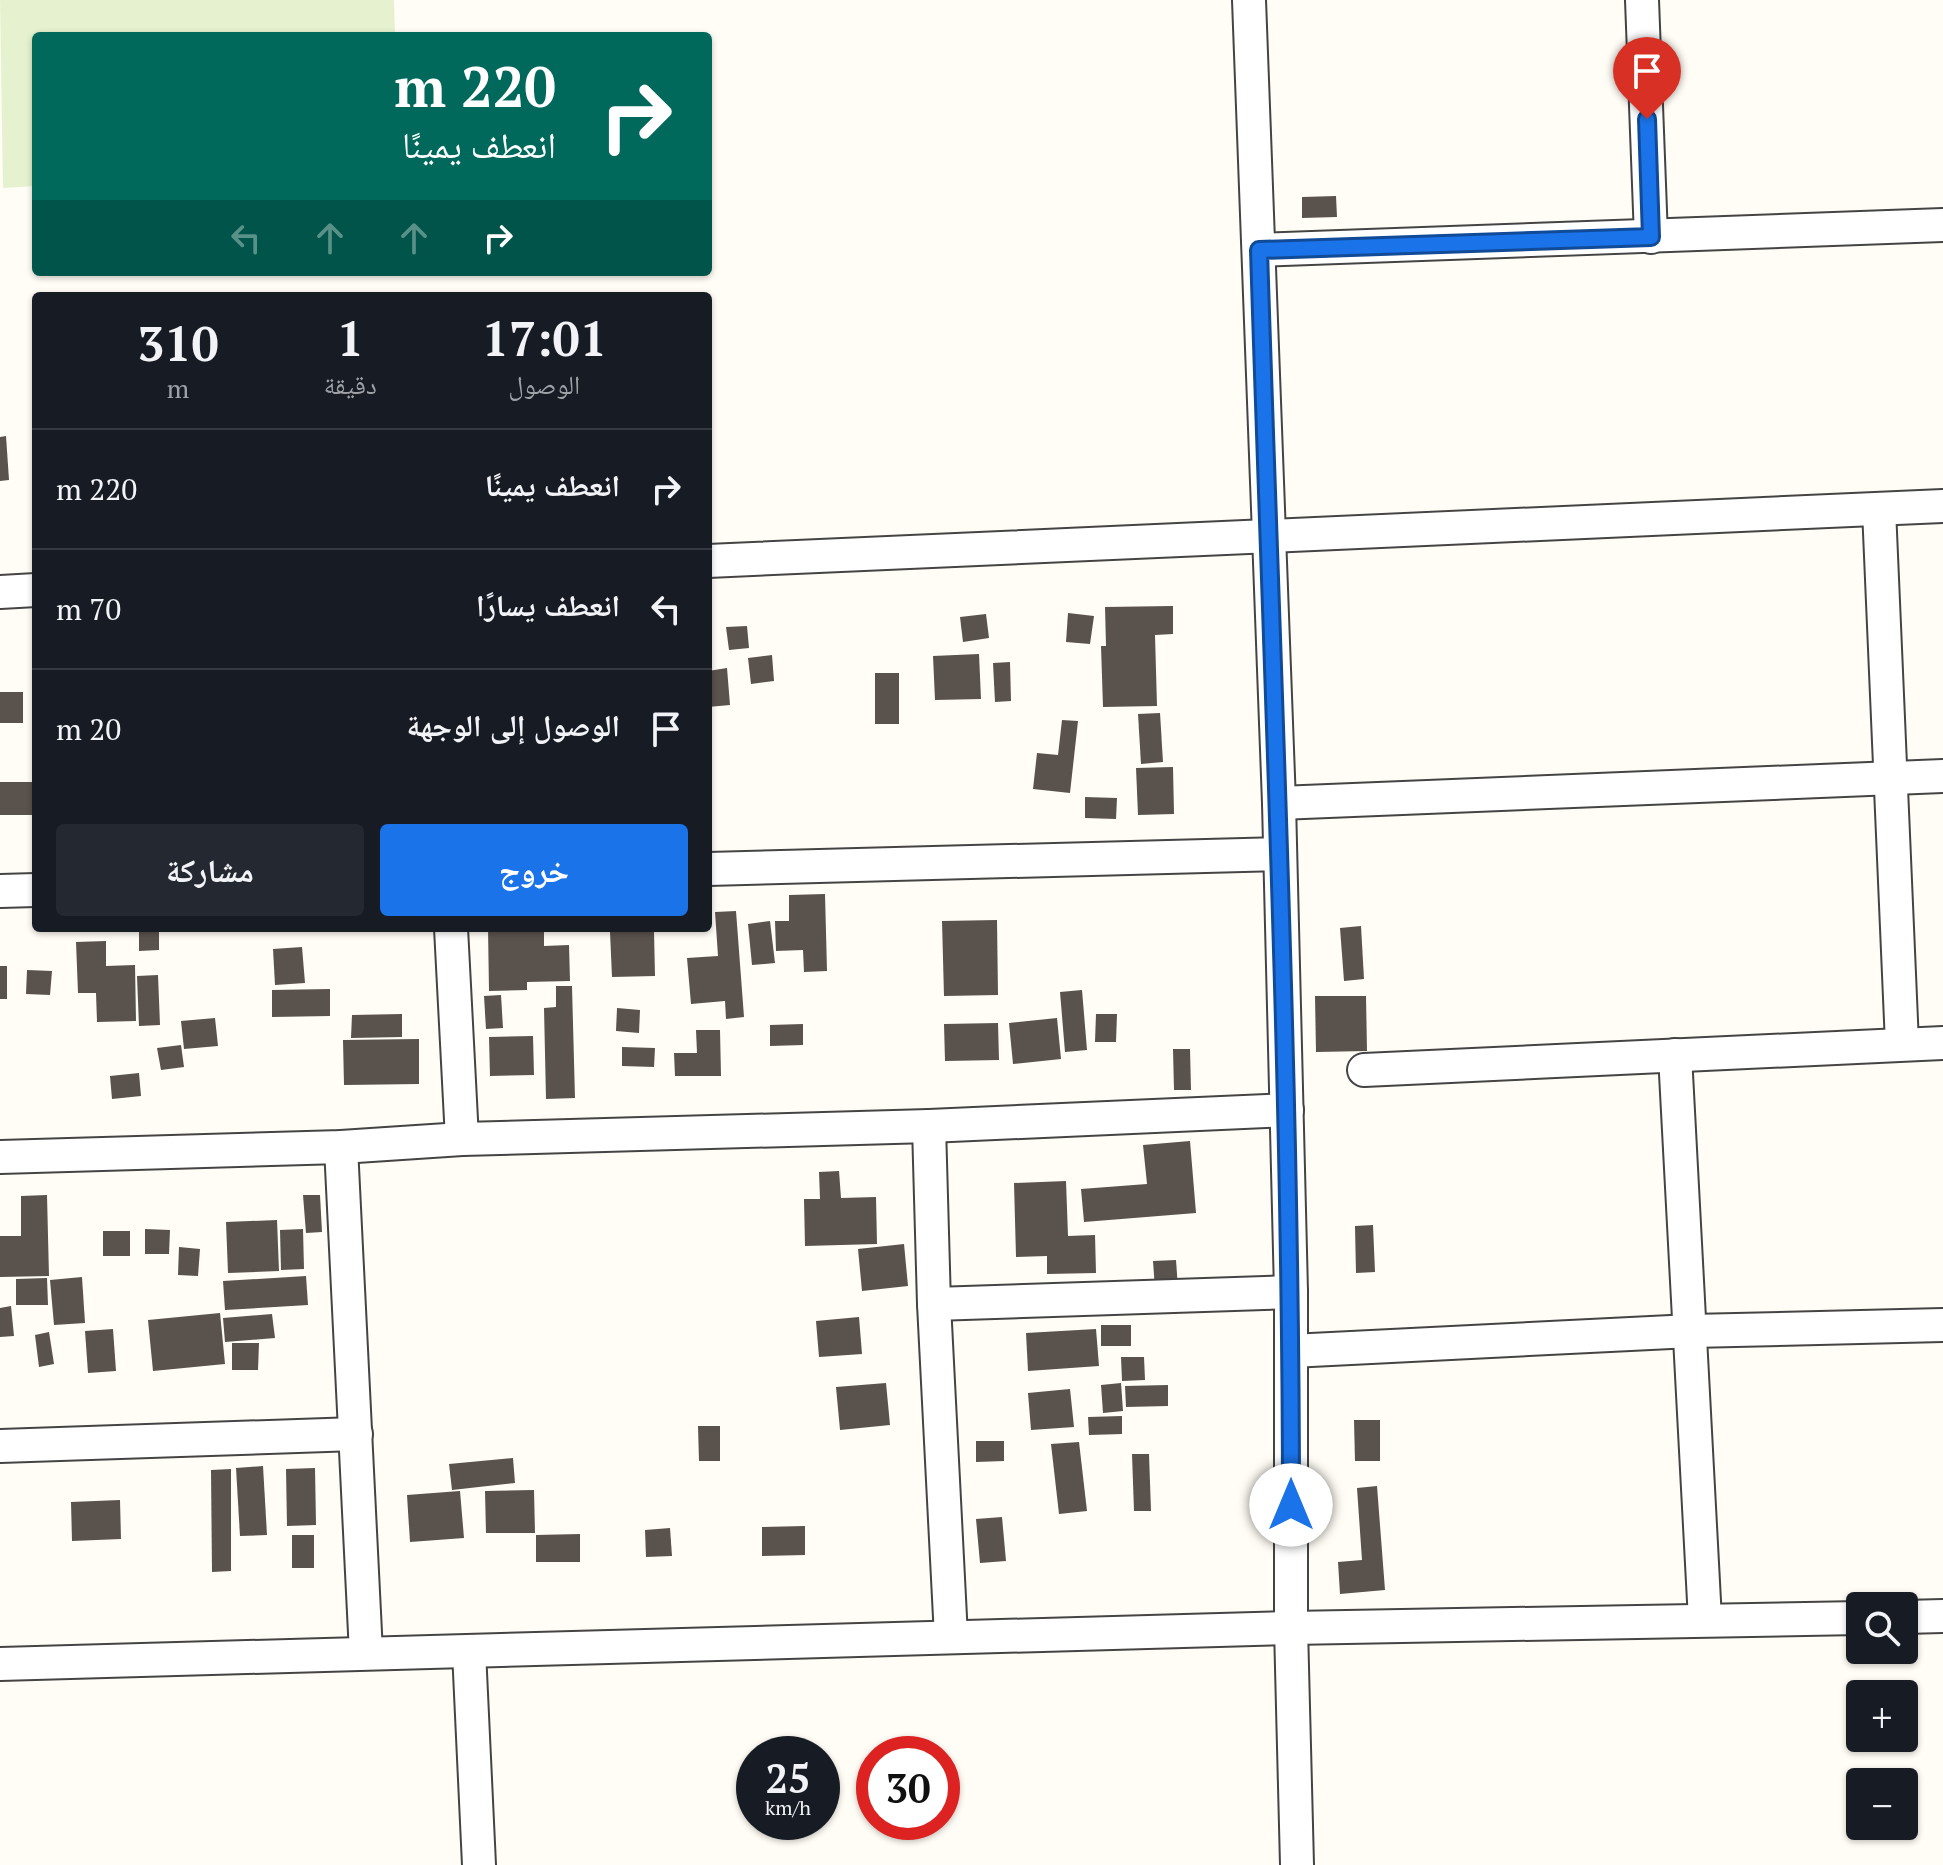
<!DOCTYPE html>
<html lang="ar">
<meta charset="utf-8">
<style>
:root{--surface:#171b24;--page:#242831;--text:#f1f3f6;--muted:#9ea1a6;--line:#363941;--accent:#1a73e8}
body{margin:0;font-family:"PT Serif","Noto Naskh Arabic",serif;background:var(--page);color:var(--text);direction:rtl;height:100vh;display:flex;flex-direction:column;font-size:30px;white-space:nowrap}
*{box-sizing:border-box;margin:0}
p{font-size:26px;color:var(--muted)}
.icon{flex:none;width:44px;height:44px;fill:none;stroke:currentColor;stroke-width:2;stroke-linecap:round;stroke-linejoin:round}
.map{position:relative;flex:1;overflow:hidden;direction:ltr}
.side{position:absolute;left:32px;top:292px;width:680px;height:640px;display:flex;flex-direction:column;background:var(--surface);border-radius:8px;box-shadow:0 2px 6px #0004;direction:rtl}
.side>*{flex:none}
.top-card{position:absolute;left:32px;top:32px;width:680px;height:244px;border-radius:8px;box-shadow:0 2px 6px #0004;direction:rtl;background:#00695c;color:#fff;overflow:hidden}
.tools{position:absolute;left:1846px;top:1592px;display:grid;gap:16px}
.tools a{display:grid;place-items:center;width:72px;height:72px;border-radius:8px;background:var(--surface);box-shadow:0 2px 6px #0004;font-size:40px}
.speed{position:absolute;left:736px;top:1736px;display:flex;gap:16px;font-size:40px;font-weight:700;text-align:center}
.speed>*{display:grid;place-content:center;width:104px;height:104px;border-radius:50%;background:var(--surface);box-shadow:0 2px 6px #0004;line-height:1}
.speed small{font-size:20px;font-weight:400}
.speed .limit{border:12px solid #d22;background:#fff;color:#111}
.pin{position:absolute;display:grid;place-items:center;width:68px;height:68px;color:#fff;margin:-82px -34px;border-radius:50% 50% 50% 0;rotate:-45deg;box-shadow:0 0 8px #0007}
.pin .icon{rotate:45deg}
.me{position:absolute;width:88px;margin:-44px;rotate:0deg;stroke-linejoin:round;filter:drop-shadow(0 0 6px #0008)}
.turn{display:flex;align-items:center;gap:28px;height:168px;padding:0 24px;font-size:36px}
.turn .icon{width:104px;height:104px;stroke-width:2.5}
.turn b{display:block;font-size:56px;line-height:68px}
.lanes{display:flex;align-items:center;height:76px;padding:0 24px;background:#0003;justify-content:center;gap:40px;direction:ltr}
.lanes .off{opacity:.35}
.eta{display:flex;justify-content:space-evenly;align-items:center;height:136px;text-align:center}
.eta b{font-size:48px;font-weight:700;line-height:56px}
.action{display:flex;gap:16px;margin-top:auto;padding:16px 24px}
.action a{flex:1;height:92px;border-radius:8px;background:var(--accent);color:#fff;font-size:32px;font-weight:700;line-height:92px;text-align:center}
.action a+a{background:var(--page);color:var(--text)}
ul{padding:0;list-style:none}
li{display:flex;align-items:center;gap:24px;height:120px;padding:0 24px;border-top:2px solid var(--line)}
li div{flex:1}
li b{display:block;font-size:30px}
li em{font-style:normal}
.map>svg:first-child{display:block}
.pitch{fill:#e6f2cf}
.building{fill:#5a524d}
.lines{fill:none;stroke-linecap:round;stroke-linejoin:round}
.minor-casing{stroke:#444;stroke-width:36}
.minor{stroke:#fff;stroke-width:32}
.route-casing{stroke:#114b97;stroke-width:20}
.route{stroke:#1a73e8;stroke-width:14}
</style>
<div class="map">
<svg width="1943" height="1865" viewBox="0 0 1943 1865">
<rect width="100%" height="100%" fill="#fffdf5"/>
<path class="pitch" d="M0,0H394L395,36H36V186L3,188Z"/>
<g class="building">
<path d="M1336,196L1337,217L1302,218V197Z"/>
<path d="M6,436L9,480L0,481V437Z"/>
<path d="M1173,606V634L1155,635L1157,706L1103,707L1101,646H1106L1105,607Z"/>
<path d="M1068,613L1094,616L1090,644L1066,642Z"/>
<path d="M986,614L989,638L963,642L960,617Z"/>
<path d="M747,626L749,648L729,650L726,627Z"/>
<path d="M979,654L981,699L935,700L933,656Z"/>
<path d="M772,655L774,681L751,684L748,658Z"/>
<path d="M1010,662L1011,701L995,702L993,663Z"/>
<path d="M727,668L730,705L708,707V671Z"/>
<rect x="875" y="673" width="24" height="51"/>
<rect x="0" y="692" width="23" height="31"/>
<path d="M1160,713L1163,762L1141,764L1138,714Z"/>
<path d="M1062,720L1078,721L1070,793L1033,789L1037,753L1058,755Z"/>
<path d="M1173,767L1174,814L1138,815L1136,768Z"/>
<rect x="0" y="782" width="36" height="33"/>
<path d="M1085,797L1117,798L1116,819L1085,818Z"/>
<path d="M825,894L827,971L804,972L803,950L776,951L775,921H789V895Z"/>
<path d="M736,911L744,1017L726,1019L725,1001L691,1004L687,958L718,956L715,912Z"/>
<path d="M997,920L998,995L944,996L942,921Z"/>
<path d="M770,921L775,963L752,965L748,924Z"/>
<path d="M1361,926L1364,979L1344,981L1340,928Z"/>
<path d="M139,928H159V950L139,951Z"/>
<path d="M488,928H544V946L569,945L570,981L527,982V990L489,991Z"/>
<path d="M654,931L655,976L612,977L610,932Z"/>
<path d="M106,941V966L135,965L136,1021L97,1022L96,993H78L76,942Z"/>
<path d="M302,947L305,983L275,985L273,949Z"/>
<rect x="0" y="966" width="7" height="33"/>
<path d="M27,970L52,971L50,995L26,994Z"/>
<path d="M158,975L160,1025L139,1026L137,976Z"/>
<path d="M556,986H572L575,1098L546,1099L544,1008L556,1007Z"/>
<path d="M330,989V1016L272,1017V990Z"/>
<path d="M1082,990L1087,1050L1065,1052L1060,992Z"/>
<path d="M501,995L503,1028L486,1029L484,996Z"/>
<path d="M1315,996H1366L1367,1051L1316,1052Z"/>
<path d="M617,1008L640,1010L639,1033L616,1031Z"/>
<path d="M402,1014V1037L351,1038L352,1015Z"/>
<path d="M1096,1014H1117L1116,1042H1095Z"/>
<path d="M215,1018L218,1046L184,1049L181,1021Z"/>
<path d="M1057,1018L1061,1059L1013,1064L1009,1023Z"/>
<path d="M998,1023L999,1060L945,1061L944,1024Z"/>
<path d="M803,1024V1045L770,1046V1025Z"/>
<path d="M696,1030H720L721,1076H675L674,1053H697Z"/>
<path d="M533,1036L534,1075L490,1076L489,1037Z"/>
<path d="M419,1039V1084L344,1085L343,1040Z"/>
<path d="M181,1045L184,1067L161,1070L157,1048Z"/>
<path d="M622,1047L655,1048L654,1067L622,1066Z"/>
<path d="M1173,1049H1190L1191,1090H1174Z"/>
<path d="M139,1073L141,1096L112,1099L110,1076Z"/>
<path d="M1190,1141L1196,1213L1084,1222L1081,1189L1147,1184L1143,1145Z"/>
<path d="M839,1171L841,1198L876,1197L877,1244L805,1246L804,1199H820L819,1172Z"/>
<path d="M1066,1181L1068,1236L1095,1235L1096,1273L1047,1274V1256L1016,1257L1014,1183Z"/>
<path d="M47,1195L49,1276L0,1277V1236H21V1196Z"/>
<path d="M303,1195H320L322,1232L306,1233Z"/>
<path d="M277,1220L279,1271L228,1273L226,1222Z"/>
<path d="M1373,1225L1375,1272L1356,1273L1355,1226Z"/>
<path d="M145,1229L170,1230L169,1254H145Z"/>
<path d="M303,1229L304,1269L281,1270L280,1230Z"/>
<rect x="103" y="1231" width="27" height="25"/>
<path d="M904,1244L908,1286L862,1291L858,1249Z"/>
<path d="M179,1247L200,1249L198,1276L178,1275Z"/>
<path d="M1176,1260L1179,1302L1156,1303L1153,1261Z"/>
<path d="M306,1276L308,1305L225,1310L223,1281Z"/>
<path d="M82,1277L85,1323L54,1325L50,1280Z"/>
<path d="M47,1278L48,1305H16V1279Z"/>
<path d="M11,1306L14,1336L0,1337V1308Z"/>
<path d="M220,1313L225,1364L153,1371L148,1320Z"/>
<path d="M272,1314L275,1338L225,1342L223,1318Z"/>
<path d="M859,1317L862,1354L819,1357L816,1321Z"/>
<rect x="1101" y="1325" width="30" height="21"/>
<path d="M113,1329L116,1371L88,1373L85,1331Z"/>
<path d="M1096,1329L1099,1366L1028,1371L1026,1333Z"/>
<path d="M49,1332L54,1364L39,1367L35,1335Z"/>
<path d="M232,1343H259L258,1370H232Z"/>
<path d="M1121,1357H1144L1145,1380L1122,1381Z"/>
<path d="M886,1383L890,1425L840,1430L836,1387Z"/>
<path d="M1121,1383L1123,1411L1103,1413L1101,1385Z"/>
<path d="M1168,1385V1406L1126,1407L1125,1386Z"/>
<path d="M1070,1389L1074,1427L1031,1430L1028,1393Z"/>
<path d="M1122,1416V1434L1089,1435L1088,1417Z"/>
<path d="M1354,1420H1380V1461H1355Z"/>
<path d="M698,1426H720V1461H699Z"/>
<path d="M976,1441H1004V1461L976,1462Z"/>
<path d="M1079,1442L1087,1511L1059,1514L1051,1444Z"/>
<path d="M1132,1454H1149L1151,1511H1134Z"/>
<path d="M513,1458L515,1483L452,1490L449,1464Z"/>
<path d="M263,1466L267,1535L240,1536L236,1468Z"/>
<path d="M315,1468L316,1525L287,1526L286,1469Z"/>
<path d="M231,1469V1571L212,1572L211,1470Z"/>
<path d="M1377,1486L1385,1590L1340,1594L1338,1562L1362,1560L1357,1488Z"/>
<path d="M534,1490L535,1533H486L485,1491Z"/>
<path d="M460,1491L464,1538L410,1542L407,1495Z"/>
<path d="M120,1500L121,1539L72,1541L71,1502Z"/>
<path d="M1002,1517L1006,1561L980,1563L976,1519Z"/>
<path d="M805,1526V1555L762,1556V1527Z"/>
<path d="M670,1528L672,1556L646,1557L645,1530Z"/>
<path d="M580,1534V1562H536V1535Z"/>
<rect x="292" y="1535" width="22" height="33"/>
</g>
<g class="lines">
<g class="minor-casing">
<g id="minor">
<path d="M1249,0L1279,803L1291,1292V1628L1297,1865"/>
<path d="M1642,0L1651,237"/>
<path d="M1259,250L1943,225"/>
<path d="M1879,509L1902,1044"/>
<path d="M708,561L1943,506"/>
<path d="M0,592L36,590"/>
<path d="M1279,803L1943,776"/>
<path d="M708,869L1279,854"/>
<path d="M0,891L36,890"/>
<path d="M451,928L462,1139"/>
<path d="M1675,1055L1705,1620"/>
<path d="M1364,1070L1943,1043"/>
<path d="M929,1126L934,1304L951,1637"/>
<path d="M341,1147L366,1653"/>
<path d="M0,1157L341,1147L462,1139L929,1126L1287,1110"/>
<path d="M934,1304L1291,1292"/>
<path d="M1291,1351L1691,1331L1943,1325"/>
<path d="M0,1446L356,1434"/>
<path d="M1904,1617L1943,1616"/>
<path d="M469,1651L479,1865"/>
<path d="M0,1664L1291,1628L1860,1618"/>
</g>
</g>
<use href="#minor" class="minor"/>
</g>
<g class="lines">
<g class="route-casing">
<path id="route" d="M1291,1505C1291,1086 1272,668 1259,250L1651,237L1647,119"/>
</g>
<use href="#route" class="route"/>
</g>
</svg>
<div class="tools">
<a><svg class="icon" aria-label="search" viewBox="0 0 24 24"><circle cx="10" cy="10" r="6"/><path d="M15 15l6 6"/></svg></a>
<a>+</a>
<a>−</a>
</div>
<div class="speed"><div>25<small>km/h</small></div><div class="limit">30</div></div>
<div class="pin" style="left:1647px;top:119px;background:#d93025"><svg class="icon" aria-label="arrive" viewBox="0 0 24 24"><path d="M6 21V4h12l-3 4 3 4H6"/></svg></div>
<svg class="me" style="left:1291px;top:1505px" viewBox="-20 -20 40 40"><circle r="19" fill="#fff"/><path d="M0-13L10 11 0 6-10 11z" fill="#1a73e8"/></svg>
<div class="top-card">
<div class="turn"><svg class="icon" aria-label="right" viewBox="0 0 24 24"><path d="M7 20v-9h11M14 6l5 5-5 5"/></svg><div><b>220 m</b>انعطف يمينًا</div></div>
<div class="lanes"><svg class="icon off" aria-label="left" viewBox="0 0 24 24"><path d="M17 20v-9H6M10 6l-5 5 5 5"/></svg><svg class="icon off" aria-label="ahead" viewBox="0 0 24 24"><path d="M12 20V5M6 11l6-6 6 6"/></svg><svg class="icon off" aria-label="ahead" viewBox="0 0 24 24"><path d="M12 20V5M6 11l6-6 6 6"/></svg><svg class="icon" aria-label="right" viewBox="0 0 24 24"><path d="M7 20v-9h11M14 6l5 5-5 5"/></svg></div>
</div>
<section class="side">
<div class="eta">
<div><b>17:01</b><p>الوصول</p></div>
<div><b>1</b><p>دقيقة</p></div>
<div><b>310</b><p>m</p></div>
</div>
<ul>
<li><svg class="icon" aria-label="right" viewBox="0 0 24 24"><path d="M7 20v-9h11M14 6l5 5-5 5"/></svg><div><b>انعطف يمينًا</b></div><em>220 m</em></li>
<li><svg class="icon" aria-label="left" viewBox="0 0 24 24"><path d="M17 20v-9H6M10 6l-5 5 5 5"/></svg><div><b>انعطف يسارًا</b></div><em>70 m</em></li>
<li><svg class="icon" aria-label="arrive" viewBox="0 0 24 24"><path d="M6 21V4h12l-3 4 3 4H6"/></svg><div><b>الوصول إلى الوجهة</b></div><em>20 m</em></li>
</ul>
<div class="action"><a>خروج</a><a>مشاركة</a></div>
</section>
</div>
